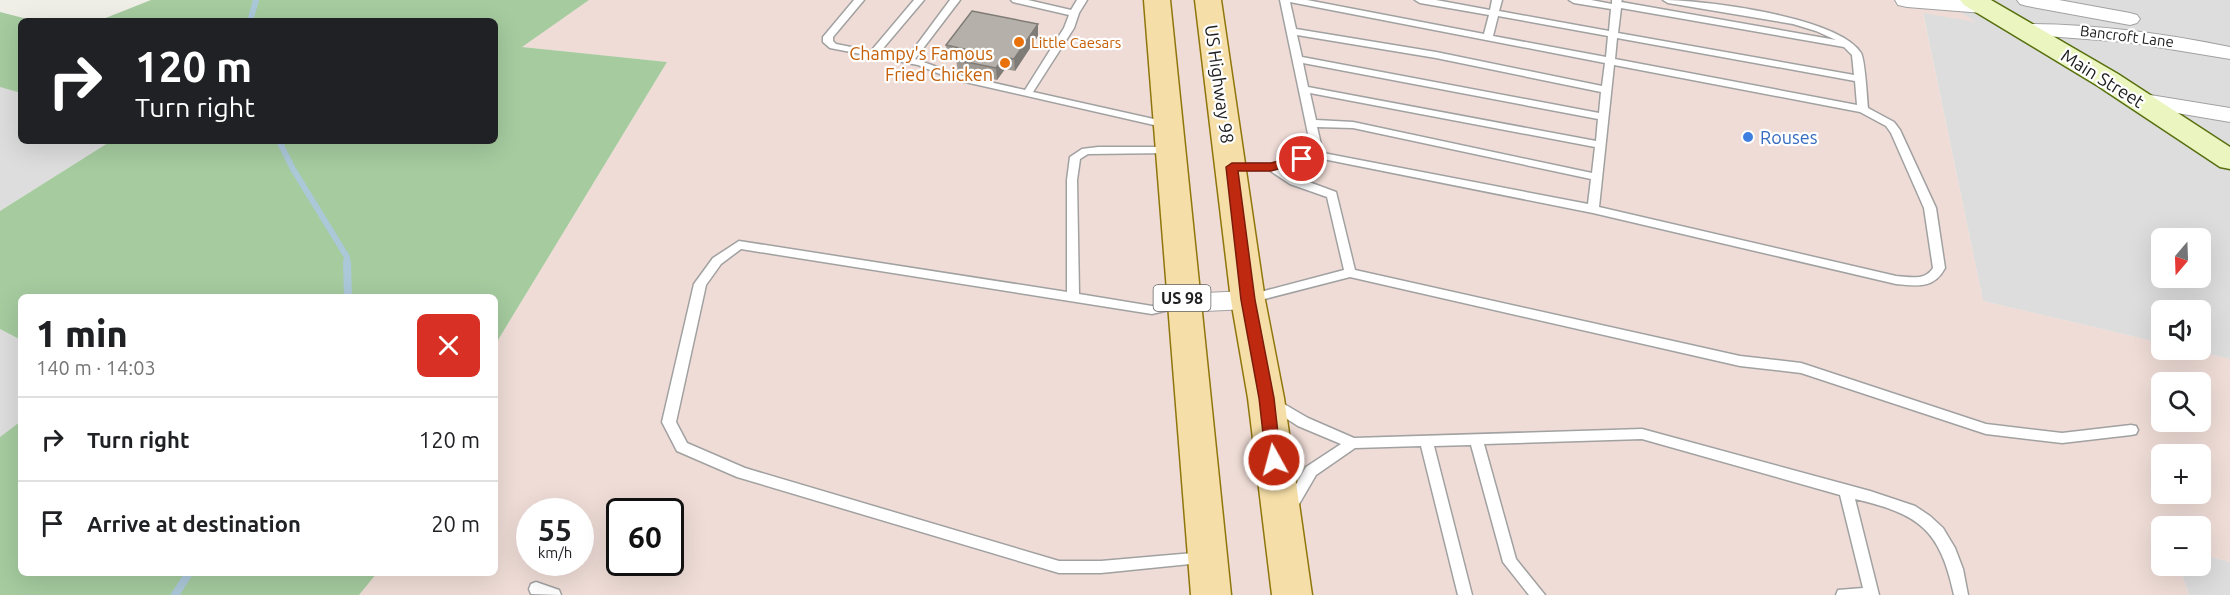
<!DOCTYPE html>
<meta charset="utf-8">
<style>
:root{--surface:#fff;--page:#f2f2f2;--text:#202124;--muted:#757577;--line:#e0e0e0}
body{margin:0;font-family:Ubuntu,sans-serif;background:var(--page);color:var(--text);height:100vh;display:flex;flex-direction:column;font-size:22px;white-space:nowrap}
*{box-sizing:border-box;margin:0}
p{font-size:20px;color:var(--muted)}
.icon{flex:none;width:33px;height:33px;fill:none;stroke:currentColor;stroke-width:2;stroke-linecap:round;stroke-linejoin:round}
.map{position:relative;flex:1;overflow:hidden}
.panel{position:absolute;left:18px;top:294px;width:480px;height:282px;display:flex;flex-direction:column;background:var(--surface);border-radius:9px;box-shadow:0 6px 24px #0002}
.panel>*{flex:none}
.top-card{position:absolute;left:18px;top:18px;width:480px;height:126px;border-radius:9px;box-shadow:0 6px 24px #0002;background:#202124;color:#fff;overflow:hidden}
.needle{width:39px;rotate:199deg}
.controls{position:absolute;left:2151px;top:228px;display:grid;gap:12px}
.controls a{display:grid;place-items:center;width:60px;height:60px;border-radius:9px;background:var(--surface);box-shadow:0 6px 24px #0002;font-size:30px}
.speed{position:absolute;left:516px;top:498px;display:flex;gap:12px;font-size:30px;font-weight:700;text-align:center}
.speed>*{display:grid;place-content:center;width:78px;height:78px;border-radius:50%;background:var(--surface);box-shadow:0 6px 24px #0002;line-height:1}
.speed small{font-size:15px;font-weight:400}
.speed .limit{border:3px solid #111;border-radius:9px;background:#fff;color:#111}
.pin{position:absolute;display:grid;place-items:center;width:51px;height:51px;color:#fff;margin:-26px;border:3px solid #fff;border-radius:50%;box-shadow:0 2px 6px #0007}
.me{position:absolute;width:66px;margin:-33px;rotate:353deg;stroke-linejoin:round;filter:drop-shadow(0 0 4px #0008)}
.turn{display:flex;align-items:center;gap:21px;height:126px;padding:0 18px;font-size:27px}
.turn .icon{width:78px;height:78px;stroke-width:2.5}
.turn b{display:block;font-size:42px;line-height:51px}
.round{display:grid;place-items:center;flex:none;width:63px;height:63px;border-radius:9px;background:var(--page)}
.overview{display:flex;align-items:center;justify-content:space-between;height:102px;padding:0 18px}
h1{font-size:36px;font-weight:800;line-height:45px}
ul{padding:0;list-style:none}
li{display:flex;align-items:center;gap:18px;height:84px;padding:0 18px;border-top:2px solid var(--line)}
li div{flex:1}
li b{display:block;font-size:22px}
li em{font-style:normal}
.map>svg:first-child{display:block}
.residential{fill:#ddd;fill-rule:evenodd}
.commercial{fill:#efdcd7;fill-rule:evenodd}
.forest{fill:#a5cb9f}
.lines{fill:none;stroke-linecap:round;stroke-linejoin:round}
.stream-far1{stroke:#abc8d9;stroke-width:6}
.stream{stroke:#abc8d9;stroke-width:8}
.service-casing{stroke:#a1a1a1;stroke-width:3}
.minor-casing{stroke:#a1a1a1;stroke-width:2}
.tertiary-casing{stroke:#a1a1a1;stroke-width:2}
.secondary-casing{stroke:#576f0e;stroke-width:3}
.primary-casing{stroke:#8f760c;stroke-width:3}
.service{fill:#fff;fill-rule:evenodd}
.minor{fill:#fff;fill-rule:evenodd}
.tertiary{fill:#fff;fill-rule:evenodd}
.secondary{fill:#eaf5bf;fill-rule:evenodd}
.primary{fill:#f5dea7;fill-rule:evenodd}
.wall{fill:#9c9791}
.shaded-wall{fill:#7f7b76}
.building{fill:#b5b0a9;stroke:#7f7b76;stroke-width:1.5}
.route{fill:#bf2910;stroke:#7c1b0a;stroke-width:1.5}
.food-dot{fill:#e8710a;stroke:#fff;stroke-width:2}
.shop-dot{fill:#3f7fe0;stroke:#fff;stroke-width:2}
.labels{text-anchor:middle;dominant-baseline:central;stroke-width:4.5;stroke-linejoin:round;paint-order:stroke}
.far-street-label{font-size:15px;fill:#202020;stroke:#fff}
.far-food-label{font-size:15px;fill:#c56008;stroke:#fff;text-anchor:start}
.shield{fill:#fff;stroke:#636363;stroke-width:1.5}
.shield-label{font-size:16px;font-weight:bold;fill:#202020}
.food-label{font-size:18px;fill:#c56008;stroke:#fff;text-anchor:end}
.street-label{font-size:18px;fill:#202020;stroke:#fff}
.shop-label{font-size:18px;fill:#366cbe;stroke:#fff;text-anchor:start}
</style>
<div class="map">
<svg width="2230" height="595" viewBox="0 0 2230 595">
<rect width="100%" height="100%" fill="#efeee7"/>
<g class="residential">
<path d="M1942,0H2230V359L2189,350H2200V310H2162L2161,343L1983,301L1923,12L1974,21ZM2162,238H2200V278H2162Z"/>
<path d="M0,87L21,93V141H111L0,211Z"/>
<path d="M0,329L21,340V421L0,437Z"/>
<path d="M2201,554L2230,562V595H2189L2179,566H2200Z"/>
</g>
<path class="commercial" d="M589,0H1942L1976,22L1923,13L1983,301L2161,343L2162,350H2189L2230,359V562L2201,554L2200,526H2162V566H2179L2189,595H359L377,573H495V345L667,62L521,47ZM2162,382H2200V422H2162ZM2162,454H2200V494H2162ZM530,512H580V562H530ZM620,512H670V562H620Z"/>
<g class="forest">
<path d="M151,0H589L522,47L667,62L495,345V297H21V340L0,329V211L111,141H495V21H98Z"/>
<path d="M0,12L35,21H21V93L0,87Z"/>
<path d="M21,421V573H377L359,595H0V437Z"/>
</g>
<g class="lines">
<g class="stream-far1">
<path d="M250,21L256,0"/>
<path d="M279,141L293,169L347,257V263"/>
</g>
<g class="stream">
<path d="M347,262L348,297"/>
<path d="M175,595L189,573"/>
</g>
<g class="service-casing">
<g id="service">
<path d="M854,0H864L833,37V41L836,44L871,51L914,0H924L880,52L907,58L950,0H960L915,59L959,75L1025,90L1064,28L1069,15L1013,2L1011,0H1028L1071,10L1077,0H1087L1079,13L1074,28L1033,92L1167,122L1172,125L1167,128L952,79L918,65L830,48L823,42V37Z"/>
<path d="M1280,0H1307L1484,34L1489,15L1420,3L1415,0H1436L1490,10L1492,0H1502L1499,11L1609,31L1611,9L1574,3L1569,0H1591L1612,4V0H1622L1621,2L1836,40L1816,31L1793,24L1668,3L1663,0C1704,0 1839,17 1861,53C1865,60 1867,97 1868,108L1894,122L1900,130L1936,208L1945,268C1934,289 1917,286 1896,284L1593,213L1318,158L1281,168L1298,178L1336,192L1355,270L1740,356L1801,363L1986,424L2062,433L2131,425L2136,426L2138,430L2136,434L2131,435L2062,443L1986,434L1801,373L1740,366L1350,277L1249,303L1245,302L1243,299L1245,296L1344,270L1327,197L1290,184L1269,170H1232L1227,167L1232,164H1271L1312,153ZM1290,2L1605,63L1602,86L1436,52L1296,29ZM1621,8L1844,47L1852,55L1854,75L1618,33ZM1498,16L1608,36L1606,57L1493,36ZM1297,35L1436,58L1601,92L1599,113L1302,57ZM1617,38L1855,81L1857,105L1615,59ZM1303,63L1598,119L1596,141L1308,87ZM1614,65L1860,112L1886,126L1891,133L1924,208L1933,268C1925,281 1910,277 1896,276L1599,207ZM1310,93L1595,147L1592,173L1353,122L1316,120ZM1317,127L1353,128L1591,179L1588,204L1323,153Z"/>
<path d="M1098,147H1170L1175,150L1170,153L1088,154L1080,159L1077,180L1079,294L1152,306L1182,299L1188,303L1186,306L1152,314L741,249L721,264L706,285L676,422L687,443L745,468L1059,561H1101L1205,552L1210,554L1212,558L1210,562L1101,573H1059L737,477L677,451L662,422L694,284L713,258L739,241L1067,292V180L1070,157L1082,149Z"/>
<path d="M1272,397L1308,418L1354,438L1642,429L1870,491L1915,506L1930,516L1943,528L1955,548L1963,569L1968,595H1954C1940,529 1919,514 1855,499L1879,595H1836L1838,590L1863,588L1840,495L1642,439L1484,444L1516,559L1545,595H1529L1503,562L1471,445L1434,446L1472,595H1458L1421,446L1355,448L1316,475L1295,511L1290,513L1285,511L1283,507L1306,467L1341,444L1298,426L1267,406L1266,402L1267,398Z"/>
<path d="M536,582L559,590L561,595L531,594L529,589L531,584Z"/>
</g>
</g>
<g class="minor-casing">
<g id="minor">
<path d="M2017,0H2059L2130,13L2137,15L2140,19L2137,23L2130,25L2027,6L2020,4Z"/>
<path d="M2024,24C2094,24 2162,33 2230,47V59L2127,42L2017,34L2014,30L2017,26Z"/>
<path d="M2138,93L2230,108V122L2130,105L2127,100L2130,95Z"/>
<path d="M1248,291L1257,293L1261,300L1257,307L1248,309L1183,312L1174,310L1170,303L1174,296L1183,294Z"/>
</g>
</g>
<g class="tertiary-casing">
<path id="tertiary" d="M1895,0H1988L1995,6L1992,11L1983,13L1907,7L1898,5Z"/>
</g>
<g class="secondary-casing">
<path id="secondary" d="M1960,0H1991L2118,74L2230,147V169L2220,167L2098,86L1964,5Z"/>
</g>
<g class="primary-casing">
<g id="primary">
<path d="M1144,0H1170L1231,595H1191Z"/>
<path d="M1195,0H1221L1265,300L1284,398L1312,595H1272L1248,398L1231,300Z"/>
</g>
</g>
<use href="#service" class="service"/>
<use href="#minor" class="minor"/>
<use href="#tertiary" class="tertiary"/>
<use href="#secondary" class="secondary"/>
<use href="#primary" class="primary"/>
</g>
<path class="wall" d="M1038,36L1015,71L1005,69L997,80L958,72L956,59L947,57L946,45Z"/>
<g class="shaded-wall">
<path d="M1038,24V36L1015,71L1014,59Z"/>
<path d="M1004,57L1005,69L997,80L996,68Z"/>
</g>
<path class="building" d="M972,11L1038,24L1014,59L1004,57L996,68L956,60L964,49L946,45Z"/>
<path class="route" d="M1302,155L1307,156V161L1271,171H1238L1255,300L1274,398L1281,460L1279,464L1274,466L1268,464L1266,460L1259,398L1241,300L1226,167L1232,163H1271Z"/>
<g class="food-dot">
<circle cx="1019" cy="42" r="6"/>
<circle cx="1005" cy="63" r="6"/>
</g>
<circle class="shop-dot" cx="1748" cy="137" r="6"/>
<g class="labels">
<g class="far-street-label">
<text transform="translate(2127 36) rotate(7)">Bancroft Lane</text>
</g>
<g class="far-food-label">
<text x="1031" y="42">Little Caesars</text>
</g>
<rect class="shield" x="1153.5" y="285" width="57" height="26" rx="4.5"/>
<g class="shield-label">
<text x="1182" y="298">US 98</text>
</g>
<g class="food-label">
<text x="993" y="53">Champy's Famous<tspan x="993" dy="21">Fried Chicken</tspan></text>
</g>
<g class="street-label">
<text transform="translate(2103 78) rotate(32)">Main Street</text>
<text transform="translate(1220 84) rotate(82)">US Highway 98</text>
</g>
<g class="shop-label">
<text x="1760" y="137">Rouses</text>
</g>
</g>
</svg>
<div class="controls">
<a><svg class="needle" viewBox="-14 -14 28 28"><path d="M0-13l5 13h-10z" fill="#e53935"/><path d="M0 13l5-13h-10z" fill="#757577"/></svg></a>
<a><svg class="icon" aria-label="sound" viewBox="0 0 24 24"><path d="M4 9h4l5-4v14l-5-4H4zM17 9q2 3 0 6"/></svg></a>
<a><svg class="icon" aria-label="search" viewBox="0 0 24 24"><circle cx="10" cy="10" r="6"/><path d="M15 15l6 6"/></svg></a>
<a>+</a>
<a>−</a>
</div>
<div class="speed"><div>55<small>km/h</small></div><div class="limit">60</div></div>
<div class="pin" style="left:1302px;top:159px;background:#d93025"><svg class="icon" aria-label="arrive" viewBox="0 0 24 24"><path d="M6 21V4h12l-3 4 3 4H6"/></svg></div>
<svg class="me" style="left:1274px;top:460px" viewBox="-20 -20 40 40"><circle r="17" fill="#bf2910" stroke="#fff" stroke-width="3"/><path d="M0-11L8 9 0 5-8 9z" fill="#fff"/></svg>
<div class="top-card">
<div class="turn"><svg class="icon" aria-label="right" viewBox="0 0 24 24"><path d="M7 20v-9h11M14 6l5 5-5 5"/></svg><div><b>120 m</b>Turn right</div></div>
</div>
<section class="panel">
<div class="overview"><div><h1>1 min</h1><p>140 m · 14:03</p></div><a class="round" style="background:#d93025;color:#fff"><svg class="icon" aria-label="close" viewBox="0 0 24 24"><path d="M6 6l12 12M18 6L6 18"/></svg></a></div>
<ul>
<li><svg class="icon" aria-label="right" viewBox="0 0 24 24"><path d="M7 20v-9h11M14 6l5 5-5 5"/></svg><div><b>Turn right</b></div><em>120 m</em></li>
<li><svg class="icon" aria-label="arrive" viewBox="0 0 24 24"><path d="M6 21V4h12l-3 4 3 4H6"/></svg><div><b>Arrive at destination</b></div><em>20 m</em></li>
</ul>
</section>
</div>
